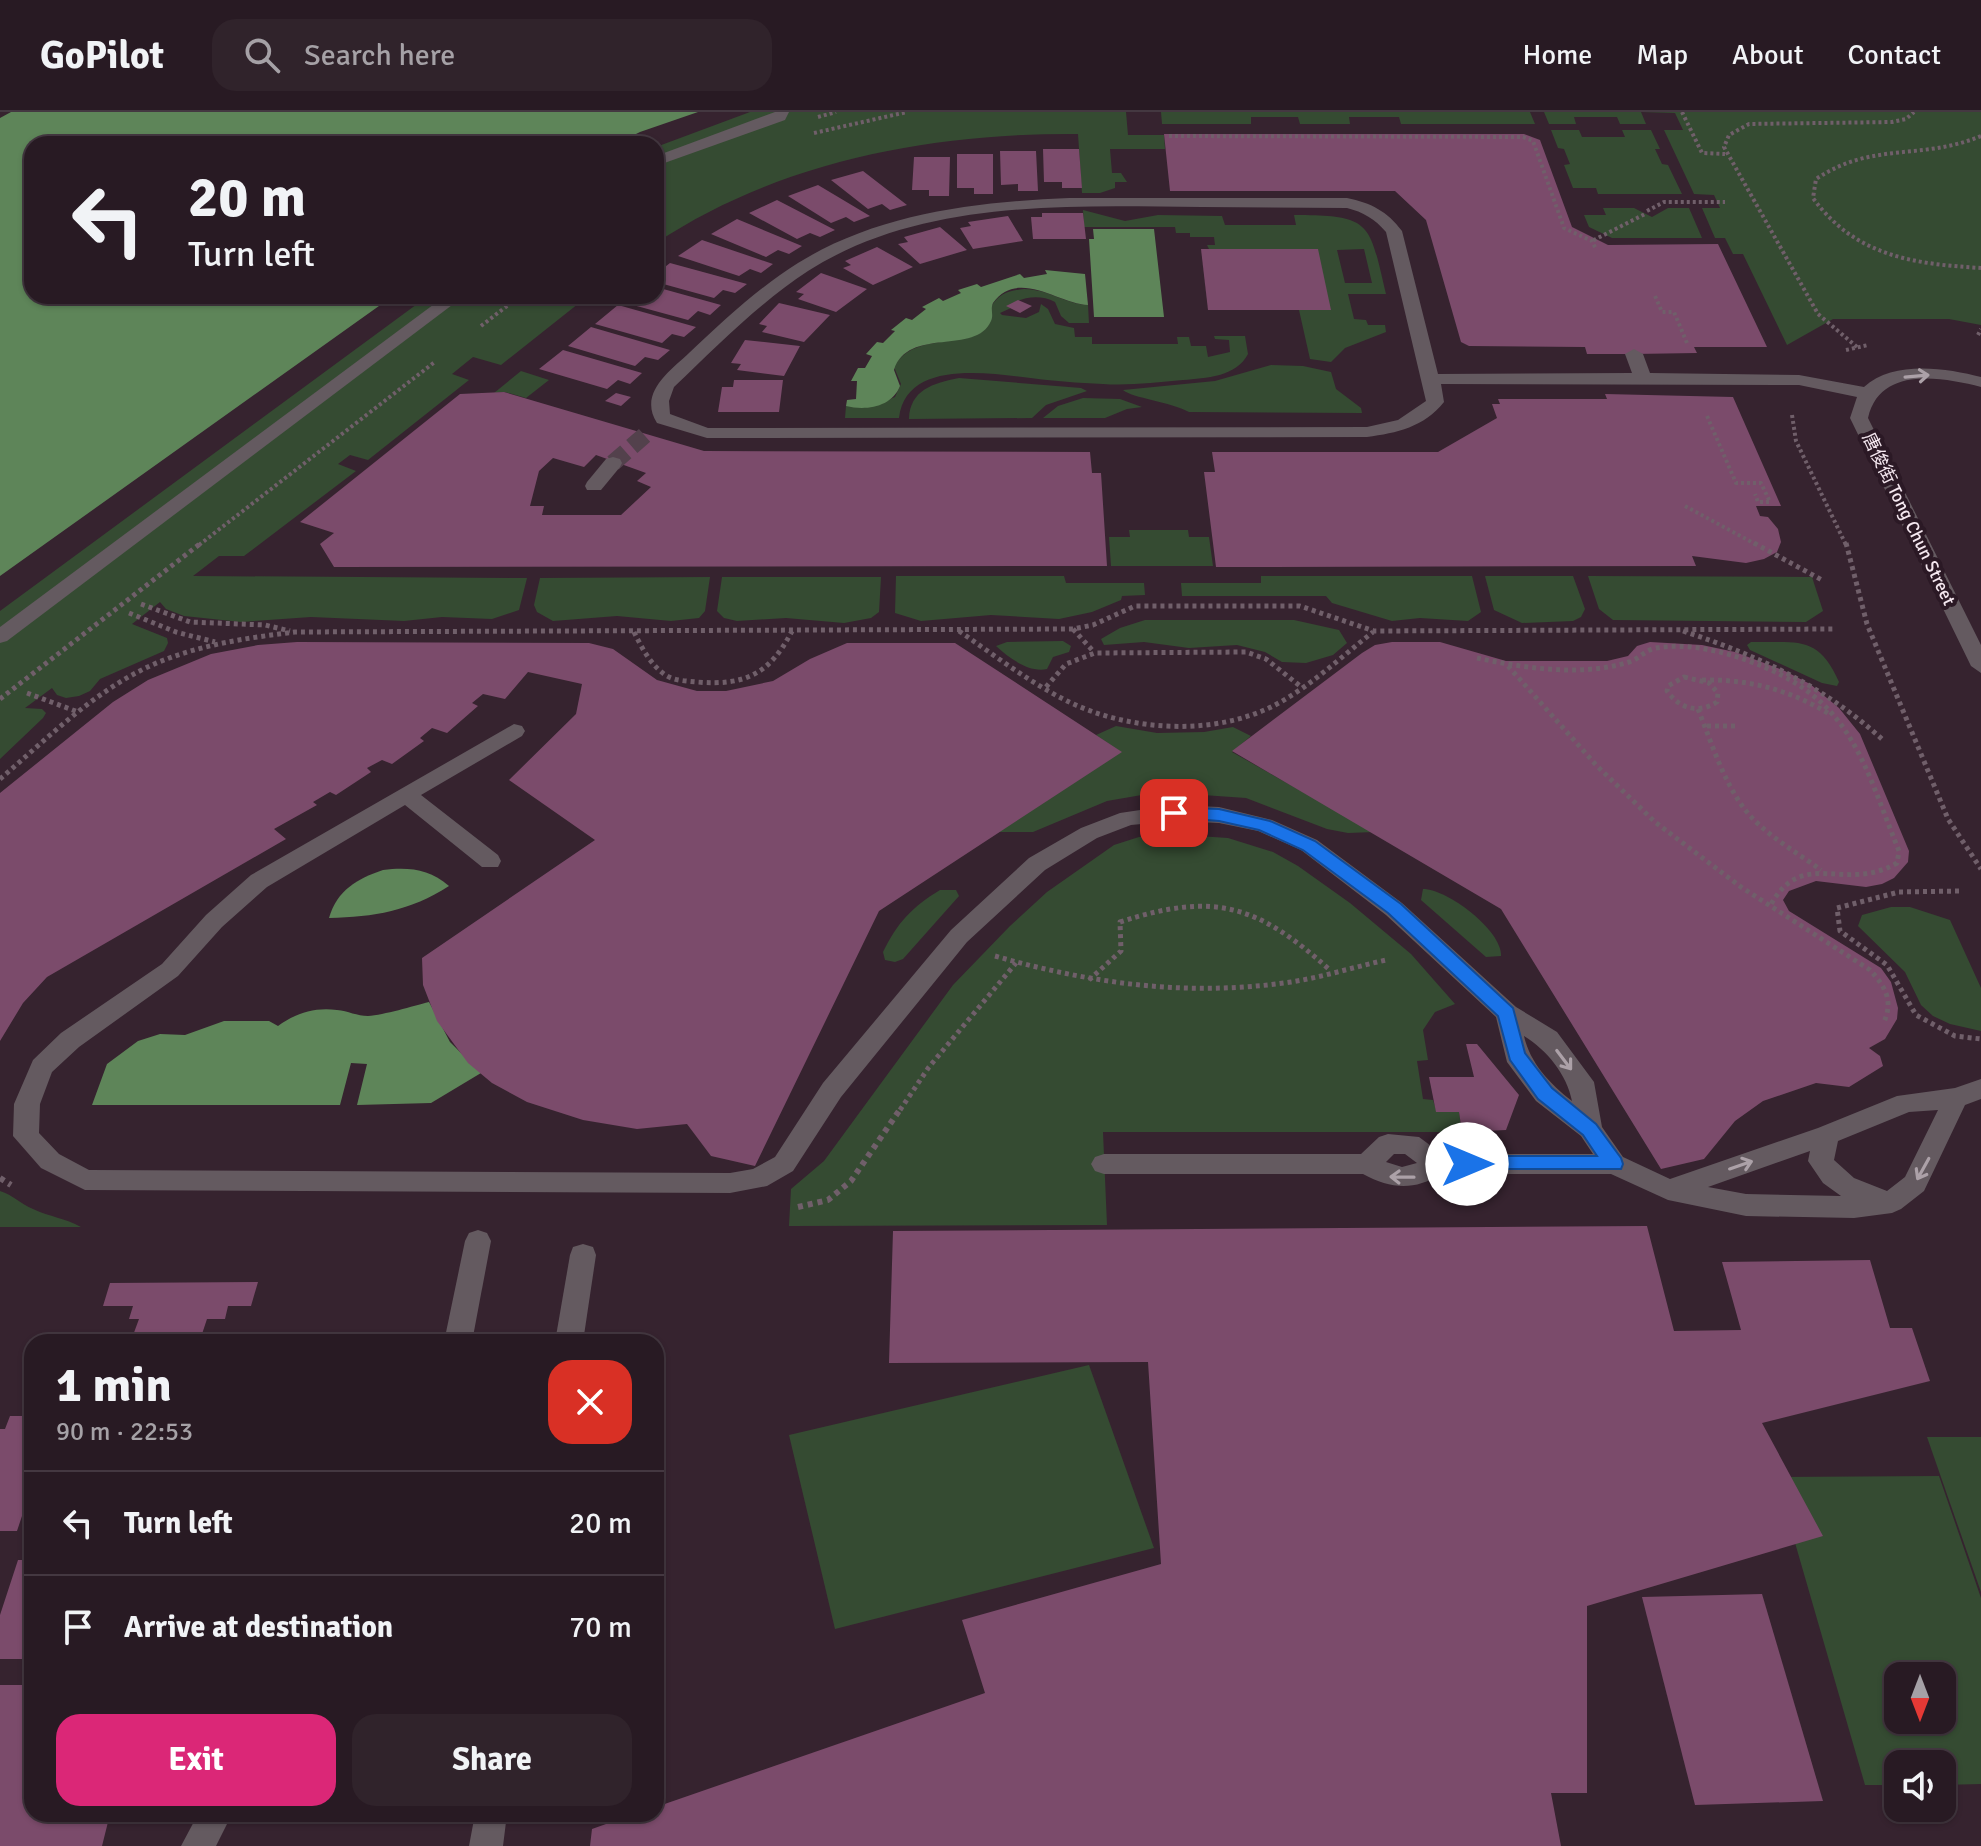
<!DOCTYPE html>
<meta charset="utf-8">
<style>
:root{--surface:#281a23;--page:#30232b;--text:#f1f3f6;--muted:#a5a1a6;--line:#443841;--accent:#db2777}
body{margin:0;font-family:Signika,"Noto Sans TC",sans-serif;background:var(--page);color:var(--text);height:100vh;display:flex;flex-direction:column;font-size:30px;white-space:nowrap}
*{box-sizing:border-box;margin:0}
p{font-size:26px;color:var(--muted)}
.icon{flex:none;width:44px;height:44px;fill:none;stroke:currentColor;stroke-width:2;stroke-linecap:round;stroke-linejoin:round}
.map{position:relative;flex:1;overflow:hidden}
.panel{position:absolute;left:24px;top:1222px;width:640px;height:488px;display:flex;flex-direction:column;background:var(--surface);border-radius:24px;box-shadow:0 2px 6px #0004,0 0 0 2px var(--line)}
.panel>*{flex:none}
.top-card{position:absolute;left:24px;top:24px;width:640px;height:168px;border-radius:24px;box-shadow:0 2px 6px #0004,0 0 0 2px var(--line);background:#281a23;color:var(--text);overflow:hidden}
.needle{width:52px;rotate:180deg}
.fabs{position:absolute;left:1884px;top:1550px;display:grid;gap:16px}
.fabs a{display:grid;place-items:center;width:72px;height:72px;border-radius:16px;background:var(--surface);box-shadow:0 2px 6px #0004,0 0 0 2px var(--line);font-size:40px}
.pin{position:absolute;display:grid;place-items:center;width:68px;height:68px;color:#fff;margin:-34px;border-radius:16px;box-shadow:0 4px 12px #0006}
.me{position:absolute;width:88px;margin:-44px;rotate:90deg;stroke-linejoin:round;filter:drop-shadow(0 0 6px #0008)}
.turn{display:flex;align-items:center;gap:28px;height:168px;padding:0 32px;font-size:36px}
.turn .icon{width:104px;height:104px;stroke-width:2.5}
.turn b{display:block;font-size:56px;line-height:68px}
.round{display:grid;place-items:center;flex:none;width:84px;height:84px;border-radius:24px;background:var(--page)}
.summary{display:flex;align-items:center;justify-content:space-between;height:136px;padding:0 32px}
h1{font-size:48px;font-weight:700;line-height:60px}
.cta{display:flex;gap:16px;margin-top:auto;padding:16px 32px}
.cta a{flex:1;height:92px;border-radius:24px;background:var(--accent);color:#fff;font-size:32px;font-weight:700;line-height:92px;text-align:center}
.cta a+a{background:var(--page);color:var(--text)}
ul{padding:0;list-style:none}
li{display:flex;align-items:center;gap:24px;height:104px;padding:0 32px;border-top:2px solid var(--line)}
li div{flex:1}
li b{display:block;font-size:30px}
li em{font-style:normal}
header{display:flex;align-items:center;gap:48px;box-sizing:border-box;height:112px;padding:0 40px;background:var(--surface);border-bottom:2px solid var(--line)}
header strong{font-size:38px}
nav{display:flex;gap:44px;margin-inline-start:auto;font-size:28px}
.search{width:560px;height:72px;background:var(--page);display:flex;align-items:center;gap:20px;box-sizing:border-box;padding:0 28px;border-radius:24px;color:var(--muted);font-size:30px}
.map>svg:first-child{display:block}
.green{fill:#354b32;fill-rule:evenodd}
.water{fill:#5e8559}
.building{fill:#7b4b6b;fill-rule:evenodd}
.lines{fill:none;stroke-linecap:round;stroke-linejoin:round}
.minor-tunnel{stroke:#53414c;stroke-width:17;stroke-dasharray:17 8;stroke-linecap:butt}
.path-far2{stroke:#705f6a;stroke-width:4;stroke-dasharray:3 3;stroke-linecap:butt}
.path-far1{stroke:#705f6a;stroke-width:5;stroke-dasharray:4 4;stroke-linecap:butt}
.path{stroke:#705f6a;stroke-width:6;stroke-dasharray:5 5;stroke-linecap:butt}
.minor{fill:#645a60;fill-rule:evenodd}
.oneway{stroke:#aca1a8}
.route{fill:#1a73e8;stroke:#114b97;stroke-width:2}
.labels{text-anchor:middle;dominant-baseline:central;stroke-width:8;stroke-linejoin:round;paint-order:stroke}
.far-street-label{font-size:18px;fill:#f5e8f0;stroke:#2b1925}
</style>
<header>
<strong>GoPilot</strong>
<div class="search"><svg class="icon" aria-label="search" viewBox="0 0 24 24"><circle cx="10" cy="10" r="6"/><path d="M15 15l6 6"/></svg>Search here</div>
<nav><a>Home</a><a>Map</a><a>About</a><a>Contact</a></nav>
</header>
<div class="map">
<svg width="1981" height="1734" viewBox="0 0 1981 1734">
<rect width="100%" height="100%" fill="#36232f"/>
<g class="green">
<path d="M750,0H1126L1128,23H1164L1165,37H1110L1112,61H1121L1127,70H1115V76L1100,81H1082L1078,22C932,21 779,49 656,131V35Z"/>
<path d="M1161,0H1530L1535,12H1401L1399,5H1349L1350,12H1300L1298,5H1251V12H1162Z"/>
<path d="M1544,0H1981V213L1949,207H1833L1787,233L1743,142H1733L1725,126H1715L1702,96H1720L1714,83L1694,82L1664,18H1683L1675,1L1641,0L1646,12H1620L1617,5H1574L1576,12H1549Z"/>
<path d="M1551,18H1579L1582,25H1625L1622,18H1651L1660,37H1655L1662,52L1668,53L1682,82H1598L1596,76H1573L1564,53L1570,52L1564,37L1558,36Z"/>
<path d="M1603,96H1634L1652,105L1668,96H1689L1702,126H1612L1589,115L1584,103H1606Z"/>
<path d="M1083,98L1125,109L1158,103L1222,104L1225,113H1296L1294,103C1373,103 1369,111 1386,182H1348L1354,207L1366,208L1368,213H1385L1386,220L1345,236L1331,250L1310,247L1299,198L1209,137L1207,133H1215L1214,125H1190V121H1176L1175,115H1084ZM1364,137L1372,171H1345L1337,138Z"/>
<path d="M1024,177C1048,177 1065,192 1088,193L1089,211H1069L1061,204L1055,190C1039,182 1023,185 1007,194L1011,196L1000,201L1002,203L1026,206L1039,200L1041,192L1048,197L1055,212L1074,216L1075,225H1092V232H1178L1177,225H1189L1191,234H1206L1208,245L1230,240L1229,228L1215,227L1214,224H1245L1248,242C1236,265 1206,266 1183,268C1156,270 1129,274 1103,272C1084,271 1066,270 1047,268C1003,264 907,242 899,306H845L846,294H874L895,285L901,272L894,255C917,215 969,245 992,203L991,195C999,181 1009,179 1024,177Z"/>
<path d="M428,184H588L501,253L473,245L452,262L469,268L368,348L350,343L338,352L356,359L244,444H219L193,464L527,466L519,498L492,507L442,505L404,509L311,505L241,510L184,504L166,497L160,490L132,512L167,526L168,531L164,539L100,567L90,579L79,584L66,586L57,583L52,576L25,596L42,597L46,601L43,606L0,647V499Z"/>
<path d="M1271,253L1303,254L1331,260L1336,277L1361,296L1362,301L1189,300C1171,290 1132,286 1123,278L1215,269Z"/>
<path d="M521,259L549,268L526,286L505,280L494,281Z"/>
<path d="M959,266L1081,276L1087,279L1046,293L1032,306L909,307C910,278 933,271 959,266Z"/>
<path d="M1083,286L1120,287L1142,295L1127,297L1105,306H1043L1058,294Z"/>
<path d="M1129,418H1188L1189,425H1209L1213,454H1111L1109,425H1130Z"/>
<path d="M896,464H1064L1066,471H1144L1145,483L1122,484L1121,488L1092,500L1059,507L991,503L921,509L895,501Z"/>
<path d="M1261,464H1472L1481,500L1468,509L1420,506L1392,509L1332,491L1326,484H1182L1181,471H1261Z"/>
<path d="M1485,464H1573L1585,497L1581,505L1573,509L1522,511L1494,498Z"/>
<path d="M1588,464L1812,465L1823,499L1806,510L1613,508L1599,497Z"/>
<path d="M710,465L705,499L699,506L671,509L617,504L553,509L537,500L534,493L540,466Z"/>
<path d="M722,465H881L879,500L871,506L844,511L786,506L737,509L724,506L717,499Z"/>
<path d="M1145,508H1294L1339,518L1347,531L1333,543L1306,551L1282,550L1265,540L1237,533L1189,536L1144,530L1104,533L1101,527L1120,516Z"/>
<path d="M1063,529L1071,534L1069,540L1053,545L1047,557C1029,561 1009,546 996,534L1007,530Z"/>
<path d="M1751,530C1797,531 1818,522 1839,570L1837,574L1822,571L1750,538L1747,533Z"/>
<path d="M1116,614L1157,621L1204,620L1233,615L1251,624L1232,640L1374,720L1348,721L1327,717L1246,686L1159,680L1107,689L1033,720H999L1121,640L1096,623Z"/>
<path d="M1168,722L1228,726L1273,740L1298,754L1350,791L1411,842L1455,892L1435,900L1423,918L1428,948L1417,949L1423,987L1433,988L1437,1000H1459L1462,1020H1103L1107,1113L789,1114L791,1077L824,1049L953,873L1010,814L1047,780L1114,733L1139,725Z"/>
<path d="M1423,777C1447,777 1502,818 1501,844L1486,845L1421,788Z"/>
<path d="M940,778H956L959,784L903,847L895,850L885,848L883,840C897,811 912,795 940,778Z"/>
<path d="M1891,795H1910L1950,808L1981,876V919L1950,912L1933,904L1921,893L1905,860L1858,814L1862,803Z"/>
<path d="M0,1079C13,1083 21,1092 33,1097C50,1105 65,1106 81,1115H0Z"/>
<path d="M1089,1253L1154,1436L835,1517L789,1323Z"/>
<path d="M1927,1325H1981V1480Z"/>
<path d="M1939,1364L1981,1486V1672L1942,1673V1652H1898V1673H1865L1776,1365ZM1898,1564H1942V1608H1898Z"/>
</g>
<g class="water">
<path d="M11,0H698L640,20L616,32H32V184H393L0,464V6Z"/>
<path d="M1093,117H1154L1164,205H1094L1089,127H1094Z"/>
<path d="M1045,158L1085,162L1088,193C1059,192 1018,156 993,191C990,198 994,202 991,209C976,244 908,214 894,258L900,274C892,295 866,299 846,294L847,288L856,287L857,269H851L858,256H865L872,244L866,242L877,230L883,231L895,219L891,218L906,206L912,208L926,197L922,195L939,186L943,189L961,181L958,178L977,172L981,175L1020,162L1024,166L1047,162Z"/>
<path d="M383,758C409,755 429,757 449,774C410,799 374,805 329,806C337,778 357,767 383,758Z"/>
<path d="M429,890L450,930L481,961L431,991L357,993L367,952L351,951L340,993H92L107,952L138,929L160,922L185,923L224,909H269L278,914C296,901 315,895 337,898C348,899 357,904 368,904C384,903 413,894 429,890Z"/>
</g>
<g class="building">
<path d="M1164,22H1524L1540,28L1572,115L1608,133L1718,132L1767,235H1694L1697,241L1634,242H1587L1585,235L1469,234L1461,230L1426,108L1395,79H1170Z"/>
<path d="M1043,37H1079L1082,76H1062V70H1044Z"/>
<path d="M1000,39H1036L1038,79H1018V72L1001,73Z"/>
<path d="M957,42H993V82H974V76H957Z"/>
<path d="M914,45H950L949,84H929V78H912Z"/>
<path d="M863,59L907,93L890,98L882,92L868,97L831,68Z"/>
<path d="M818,73L870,104L854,110L846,105L831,111L788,84Z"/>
<path d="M777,88L835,118L820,125L810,121L797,127L749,101Z"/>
<path d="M1042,101H1083L1086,127H1033L1031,105H1042Z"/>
<path d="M1008,104L1023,129L973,137L960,116L971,114L968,110Z"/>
<path d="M737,107L802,134L789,142L778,138L766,145L711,122Z"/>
<path d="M940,115L967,138L920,152L898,132L908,130L904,125Z"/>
<path d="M702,128L773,152L761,161L750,157L739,164L678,144Z"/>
<path d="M877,135L913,155L873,173L843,156L851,153L845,149Z"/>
<path d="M1201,137H1318L1331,198H1208Z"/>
<path d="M670,151L747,172L735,181L723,178L714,186L656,170V162Z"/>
<path d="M821,161L867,177L836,200L798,187L804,182L796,180Z"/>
<path d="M656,175L721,193L710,203L698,199L688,208L622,190L629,184H656Z"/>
<path d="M1018,188L1032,194L1020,201L1006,194Z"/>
<path d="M779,191L830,203L804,230L762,220L767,214L759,212Z"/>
<path d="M618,193L696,215L684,225L672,222L662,231L595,212Z"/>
<path d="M591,215L670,238L658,248L645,245L635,254L568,234Z"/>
<path d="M745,228L800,234L784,264L737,258L741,252L731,251Z"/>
<path d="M563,238L642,261L630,272L618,268L607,277L539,257Z"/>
<path d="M734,268H783L779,300H718L722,275H733Z"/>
<path d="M504,280L704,339L1090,340L1092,361H1101L1107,454L334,455L320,432L334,421L300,410L460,282ZM596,343L646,361L637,369L651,375L621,403H542L544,394H530L539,359L553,346L584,355Z"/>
<path d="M616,281L631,285L621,294L605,289Z"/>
<path d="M1605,282L1733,285L1781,394H1756L1760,404L1768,405L1778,417L1781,430L1777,440L1764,447L1746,451L1692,444L1696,454L1216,455L1204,360H1215L1212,340H1438L1497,306L1492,292H1500L1498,287H1607Z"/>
<path d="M297,530L589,531L613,537L657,568L697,579H726L773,569L810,547L847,531H955L1122,640L879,799L755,1054L711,1044L687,1012L637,1017L583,1008L527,990L492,971L468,951L437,909L423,873L422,846L595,728L509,668L576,602L582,572L528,560L505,587L483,582L472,591L478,594L447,621L432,616L420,626L424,629L392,652L382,648L367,656L371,660L336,683L330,680L313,690L317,693L274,717L286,727L47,865L23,891L0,929V681L113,590L148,568L211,542L258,533Z"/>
<path d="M1392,530H1440L1506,549H1607L1628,544L1637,534L1650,530L1702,533L1735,540L1783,558L1810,572L1839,596L1860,622L1909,739L1908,750L1894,766L1882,772L1866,775L1816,769L1789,779L1783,788L1789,799L1881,856L1891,870L1898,896L1897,907L1885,927L1869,936L1880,944L1883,954L1849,975L1816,971L1763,989L1735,1009L1704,1047L1661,1057L1501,797L1232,639L1362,541L1375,533Z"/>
<path d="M1466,932H1477L1519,983L1506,1018L1462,1020L1459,1000H1436L1429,965H1474Z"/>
<path d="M1647,1114L1674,1219L1741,1218L1722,1150L1870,1148L1890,1216H1912L1930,1269L1762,1311L1823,1424L1587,1494V1681H1551L1561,1734H590L592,1717L634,1702H656V1695L985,1581L962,1508L1161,1452L1148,1250L889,1251L893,1119Z"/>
<path d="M258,1170L251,1194H228L225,1207H207L201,1225H242L241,1230H91L92,1226H132L139,1207H129L133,1194H103L110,1171Z"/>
<path d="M32,1286V1374L17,1419H0V1317H5L10,1304H25Z"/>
<path d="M18,1448H32V1702H62L60,1710H108L102,1734H0V1573H23L31,1547H0V1503Z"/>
<path d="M1762,1482L1823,1689L1695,1693L1642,1485Z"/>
</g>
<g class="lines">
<path class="minor-tunnel" d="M613,351L646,322"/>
<g class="path-far2">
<path d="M1682,0L1702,41L1725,42"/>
<path d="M818,5L836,0"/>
<path d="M814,21L907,0"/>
<path d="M1169,24L1523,25L1533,29L1564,116L1592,129L1596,137"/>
<path d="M1981,24C1921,49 1873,29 1816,67L1813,86C1855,144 1913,152 1981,156"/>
<path d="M1647,99L1664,90H1725"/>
<path d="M1596,127L1592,129L1645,102"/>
<path d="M1655,184L1662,200H1674L1687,231"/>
<path d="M481,214L520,184"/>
<path d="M1978,223L1981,217"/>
<path d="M1857,235L1818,202L1724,35L1729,23L1749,12L1892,10L1906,7L1914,0"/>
<path d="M1846,238L1868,233"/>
<path d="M1792,303L1796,329L1846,433"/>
<path d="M1707,304L1736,371H1761L1770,390H1758L1755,382"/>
<path d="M1685,394L1757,433"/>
<path d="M199,433L436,249"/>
</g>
<g class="path-far1">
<path d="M1754,431L1822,468"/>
<path d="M1846,431L1867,512L1948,707L1981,757"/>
<path d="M141,492L190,510L265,513L290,519"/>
<path d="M129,501L176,520L215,530"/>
<path d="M1073,517L1094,540"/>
<path d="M959,519C994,543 1029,570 1067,589C1128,619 1213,625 1275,593C1311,574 1341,545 1373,520"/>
<path d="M1683,519C1759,544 1824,574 1883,628"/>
<path d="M634,520C642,536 651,554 667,564C676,569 687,569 697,570C745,574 770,562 792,519"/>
<path d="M1477,546C1524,556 1581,565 1629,550C1639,547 1645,538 1656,536C1685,531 1718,538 1746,548C1851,585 1861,645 1899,739L1897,751C1844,782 1803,734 1770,794"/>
<path d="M1508,554L1597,654L1655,710L1741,775L1870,858C1886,875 1894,890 1883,912"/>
<path d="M1684,565L1709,571L1718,581L1717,590C1698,602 1680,597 1667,579L1668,574Z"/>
<path d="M1702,568C1749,567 1791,578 1831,603"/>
<path d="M1046,575L1066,552L1095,541L1246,540L1266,547L1300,574"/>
<path d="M27,581L78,600"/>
<path d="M0,587L201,431"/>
<path d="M1698,597C1711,629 1722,666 1743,695C1762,721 1795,739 1821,758"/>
<path d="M1707,614H1738"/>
<path d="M0,667C48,626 94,579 152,553C197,533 246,526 295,520L1073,517L1093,513L1135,494H1300L1374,519L1836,517"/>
<path d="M1959,779L1899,780L1837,796L1840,819L1887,853L1916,903L1955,924L1981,927"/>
<path d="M995,844C1093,872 1189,885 1291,870C1323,865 1354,855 1386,848"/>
<path d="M1089,868L1121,839L1120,810C1215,779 1258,793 1331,859"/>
<path d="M900,998L929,955L1016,851"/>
</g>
<g class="path">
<path d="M0,1066L11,1073"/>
<path d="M798,1095L828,1088L851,1069L901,996"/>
</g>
<g class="minor">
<path d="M775,0H789L785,8L656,54V44Z"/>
<path d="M1069,86H1347C1371,91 1387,99 1402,119L1438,262L1632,261L1625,242L1634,237L1643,242L1650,261L1799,263L1864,275C1893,248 1946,256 1981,265V275C1941,265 1880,254 1868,306L1981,533V561L1971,554L1850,306L1857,285L1799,273L1441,272L1444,290C1424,315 1397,321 1367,325L707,326L657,311C638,281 670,259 689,241C723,209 758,176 798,151C879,101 976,90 1069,86ZM1202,95L1347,96C1363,100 1375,107 1386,120L1426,289L1398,308L1367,315L708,316L670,302L669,289L674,275C717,234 759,191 808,159C923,86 1071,94 1202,95Z"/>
<path d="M445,184H464L7,529L0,531V515Z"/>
<path d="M613,345L620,347L622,351L620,355L601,378H587L585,374L587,370L606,347Z"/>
<path d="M514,612L522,614L525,619L522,624L421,683L498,743L501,749L498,755H482L405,693L267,775L222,815L178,864L79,935L52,960L40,992L39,1021L59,1042L89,1058L730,1061L753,1057L775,1045L823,971L951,818L1029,746L1081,716L1120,701L1174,693L1219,695L1272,708L1317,728L1402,791L1516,895L1557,920L1594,970L1602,1015L1623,1045L1670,1067L1818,1016L1897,984L1955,976L1981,967V987L1965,993L1924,1079L1901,1097L1892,1101L1854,1106L1746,1104L1668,1088L1611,1062H1441C1414,1079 1391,1077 1363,1062H1104L1095,1059L1091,1052L1095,1045L1104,1042H1361L1379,1025L1388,1022L1419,1025L1442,1042H1593L1581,1024L1536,989L1507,950L1496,905L1386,803L1301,738L1258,719L1219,711L1174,709L1131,713L1097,726L1045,758L967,830L841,985L793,1059L767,1074L730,1081L85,1078L41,1056L13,1024L14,992L33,948L61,921L162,852L206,803L251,763ZM1524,924C1547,938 1567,963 1572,989C1550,972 1530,951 1524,924ZM1938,998L1905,1065L1887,1079L1854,1066L1834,1048L1838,1029L1909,1000ZM1810,1039L1808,1049L1823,1071L1841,1084L1746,1082L1708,1075ZM1394,1042H1405L1417,1051L1402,1055L1386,1050Z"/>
<path d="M478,1118L487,1121L491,1129L472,1230H444L465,1129L469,1121Z"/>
<path d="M583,1132L593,1135L596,1143L583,1230H555L570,1143L573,1135Z"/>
<path d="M198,1702H232L216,1734H181Z"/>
<path d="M475,1702H507L503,1734H469Z"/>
</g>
</g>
<defs><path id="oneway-shaft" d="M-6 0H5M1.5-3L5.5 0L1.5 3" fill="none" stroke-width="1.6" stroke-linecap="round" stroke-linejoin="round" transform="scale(2)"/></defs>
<g class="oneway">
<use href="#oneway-shaft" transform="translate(1917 264) rotate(-5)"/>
<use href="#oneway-shaft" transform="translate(1564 948) rotate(53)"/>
<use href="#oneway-shaft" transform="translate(1741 1053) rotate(-19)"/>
<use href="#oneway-shaft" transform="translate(1923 1057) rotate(119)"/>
<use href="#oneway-shaft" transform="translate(1402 1065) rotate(-179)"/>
</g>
<path class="route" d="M1174,695L1219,697L1270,709L1315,729L1401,792L1513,896L1525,941L1552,976L1596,1012L1621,1046L1623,1052L1621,1057H1460L1457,1052L1460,1046L1467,1044H1597L1583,1023L1538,987L1510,948L1498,904L1388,801L1303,738L1259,718L1219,709L1168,705L1165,701L1168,697Z"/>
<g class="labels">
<g class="far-street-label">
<text transform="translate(1909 407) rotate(64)">唐俊街 Tong Chun Street</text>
</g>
</g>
</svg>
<div class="fabs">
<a><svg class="needle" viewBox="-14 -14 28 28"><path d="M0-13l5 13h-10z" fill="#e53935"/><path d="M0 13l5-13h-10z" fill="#a5a1a6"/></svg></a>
<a><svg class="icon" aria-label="sound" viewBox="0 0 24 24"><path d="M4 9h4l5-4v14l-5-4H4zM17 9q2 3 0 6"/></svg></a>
</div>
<div class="pin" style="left:1174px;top:701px;background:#d93025"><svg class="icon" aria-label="arrive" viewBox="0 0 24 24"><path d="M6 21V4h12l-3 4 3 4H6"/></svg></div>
<svg class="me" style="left:1467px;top:1052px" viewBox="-20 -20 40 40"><circle r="19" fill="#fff"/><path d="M0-13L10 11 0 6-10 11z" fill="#1a73e8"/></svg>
<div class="top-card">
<div class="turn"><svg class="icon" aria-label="left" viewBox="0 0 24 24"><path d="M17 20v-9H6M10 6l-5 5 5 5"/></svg><div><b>20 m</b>Turn left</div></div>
</div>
<section class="panel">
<div class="summary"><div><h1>1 min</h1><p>90 m · 22:53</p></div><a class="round" style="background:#d93025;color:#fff"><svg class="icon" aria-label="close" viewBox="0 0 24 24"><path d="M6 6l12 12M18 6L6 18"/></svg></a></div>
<ul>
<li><svg class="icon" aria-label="left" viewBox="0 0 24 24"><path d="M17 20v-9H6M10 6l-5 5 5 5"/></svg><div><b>Turn left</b></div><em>20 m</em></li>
<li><svg class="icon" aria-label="arrive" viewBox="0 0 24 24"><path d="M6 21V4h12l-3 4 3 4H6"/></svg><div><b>Arrive at destination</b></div><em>70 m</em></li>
</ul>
<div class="cta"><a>Exit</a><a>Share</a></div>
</section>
</div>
